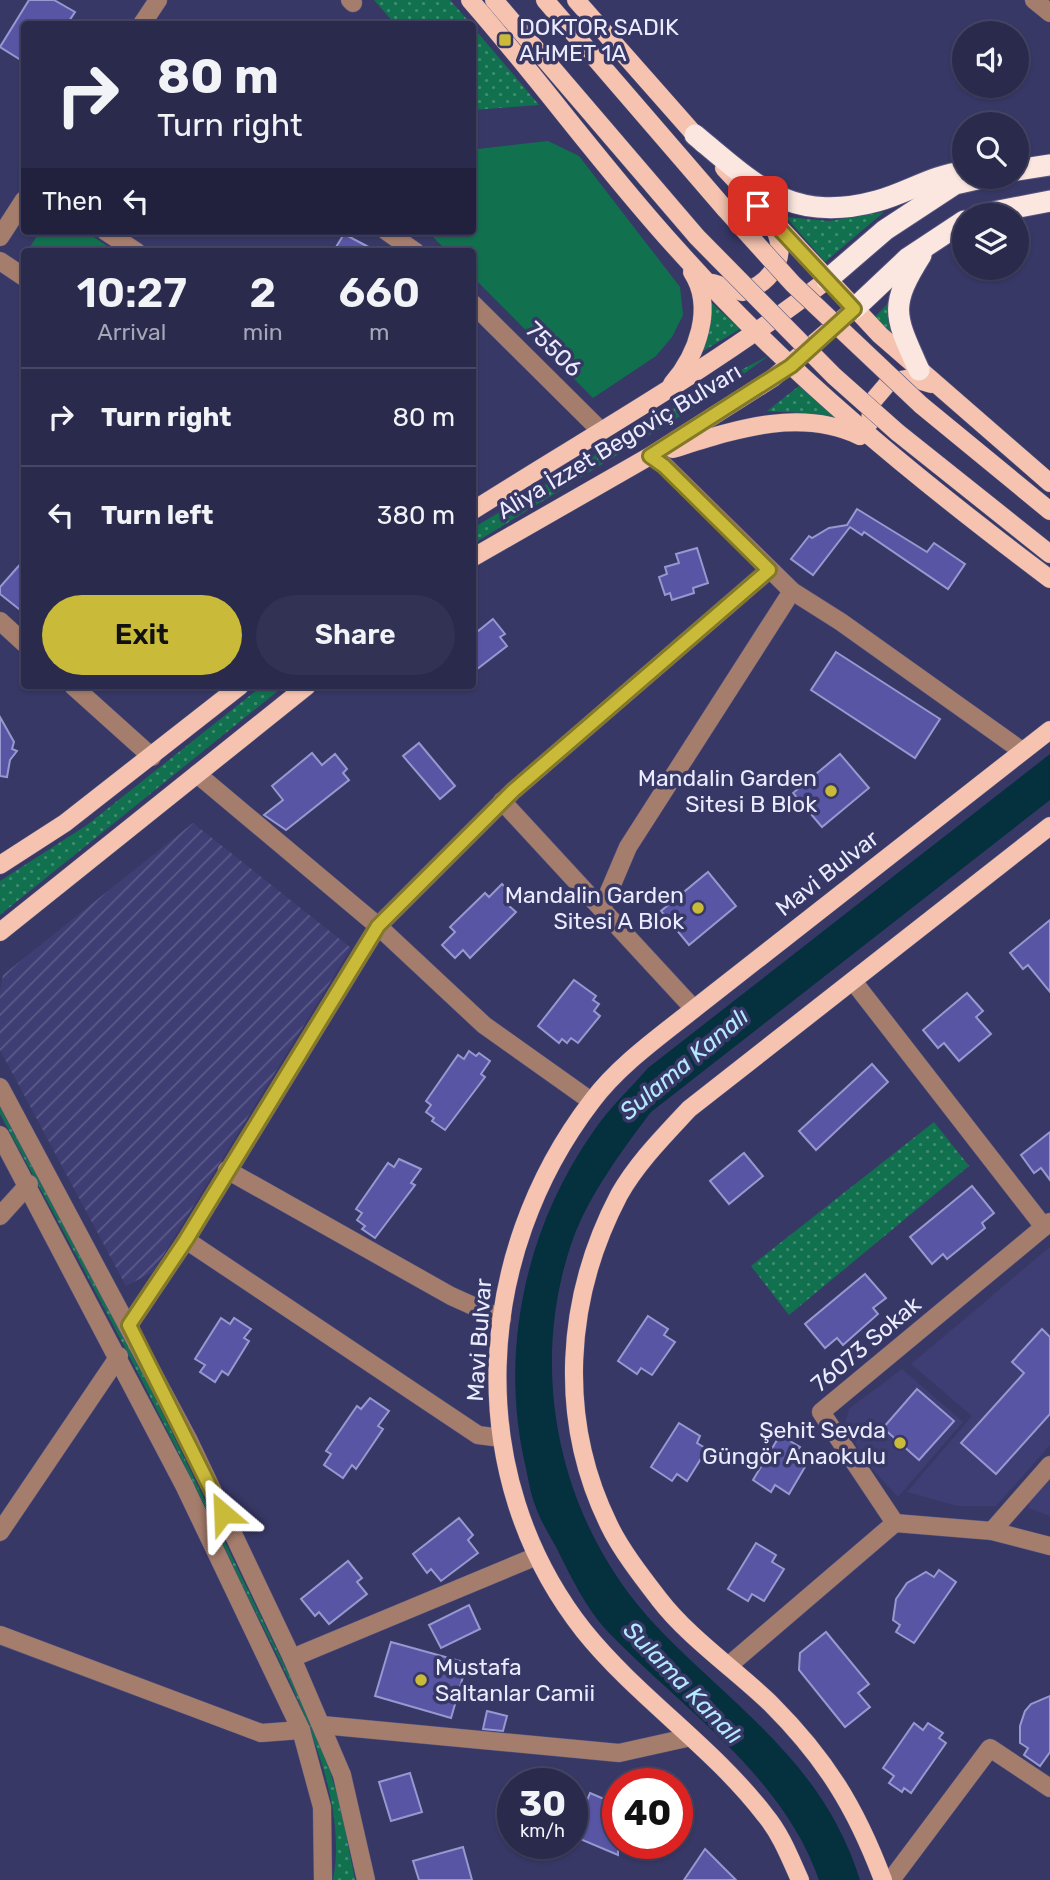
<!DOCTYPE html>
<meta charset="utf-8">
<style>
:root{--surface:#2a2a4d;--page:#323254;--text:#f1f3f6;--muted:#a5a7b6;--line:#464665;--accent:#caba3a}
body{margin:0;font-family:Rubik,sans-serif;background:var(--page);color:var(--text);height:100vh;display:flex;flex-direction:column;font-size:26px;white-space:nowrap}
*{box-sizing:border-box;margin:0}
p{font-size:23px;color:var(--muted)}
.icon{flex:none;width:38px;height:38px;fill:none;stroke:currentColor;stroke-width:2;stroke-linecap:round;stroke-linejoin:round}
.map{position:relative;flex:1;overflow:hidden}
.details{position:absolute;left:21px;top:248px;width:455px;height:441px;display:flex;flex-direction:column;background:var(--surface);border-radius:7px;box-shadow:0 2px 5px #0004,0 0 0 2px var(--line)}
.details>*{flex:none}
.top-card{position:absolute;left:21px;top:21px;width:455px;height:214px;border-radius:7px;box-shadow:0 2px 5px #0004,0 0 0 2px var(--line);background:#2a2a4d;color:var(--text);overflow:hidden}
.fabs{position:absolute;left:952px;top:21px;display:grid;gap:14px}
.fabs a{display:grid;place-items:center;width:77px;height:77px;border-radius:50%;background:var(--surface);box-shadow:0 2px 5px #0004,0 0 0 2px var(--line);font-size:35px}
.speed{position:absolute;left:497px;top:1768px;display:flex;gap:14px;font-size:35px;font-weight:700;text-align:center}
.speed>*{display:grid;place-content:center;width:91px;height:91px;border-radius:50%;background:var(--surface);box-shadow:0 2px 5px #0004,0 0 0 2px var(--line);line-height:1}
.speed small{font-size:18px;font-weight:400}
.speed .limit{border:10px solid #d22;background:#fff;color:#111}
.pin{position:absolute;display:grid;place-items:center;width:60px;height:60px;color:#fff;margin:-30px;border-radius:14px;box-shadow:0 4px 10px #0006}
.me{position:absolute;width:77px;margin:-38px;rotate:334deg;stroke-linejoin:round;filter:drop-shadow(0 0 5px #0008)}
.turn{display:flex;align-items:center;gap:24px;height:147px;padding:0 21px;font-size:32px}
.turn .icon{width:91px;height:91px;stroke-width:2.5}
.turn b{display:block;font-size:49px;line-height:60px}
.then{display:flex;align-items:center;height:66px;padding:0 21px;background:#0003;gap:14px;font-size:26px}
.eta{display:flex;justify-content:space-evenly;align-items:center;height:119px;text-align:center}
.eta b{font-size:42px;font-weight:600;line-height:49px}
.cta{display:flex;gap:14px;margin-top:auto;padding:14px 21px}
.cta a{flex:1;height:80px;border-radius:42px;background:var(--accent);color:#111;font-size:28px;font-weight:600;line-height:80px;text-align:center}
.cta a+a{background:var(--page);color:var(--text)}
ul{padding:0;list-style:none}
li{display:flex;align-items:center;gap:21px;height:98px;padding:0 21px;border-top:2px solid var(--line)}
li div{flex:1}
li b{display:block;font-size:26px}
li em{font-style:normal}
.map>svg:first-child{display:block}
.built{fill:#3f3e74}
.industrial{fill:url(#industrial-furrows)}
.grass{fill:url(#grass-dots)}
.park{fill:#11714e}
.water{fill:#05303d}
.building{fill:#5855a5;stroke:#9698cf;stroke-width:2}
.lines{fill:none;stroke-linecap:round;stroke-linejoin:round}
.minor-casing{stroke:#54557f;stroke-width:19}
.major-casing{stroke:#54557f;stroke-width:19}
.highway-casing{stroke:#54557f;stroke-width:23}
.minor{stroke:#a57d6d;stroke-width:18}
.major{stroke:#f5c3af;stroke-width:18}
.highway{stroke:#fbe7df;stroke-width:21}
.major-bridge-casing{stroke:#54557f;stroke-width:19;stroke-linecap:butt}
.major-bridge{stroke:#f5c3af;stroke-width:18}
.route-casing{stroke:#837926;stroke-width:18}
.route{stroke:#caba3a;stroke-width:12}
.poi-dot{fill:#caba3a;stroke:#383867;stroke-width:2.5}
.labels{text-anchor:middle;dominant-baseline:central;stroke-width:7;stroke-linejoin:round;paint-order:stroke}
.poi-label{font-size:23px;fill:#eaebfd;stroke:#383867;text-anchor:end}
.street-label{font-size:23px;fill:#eaebfd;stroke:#383867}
.water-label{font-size:24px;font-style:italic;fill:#b4eafe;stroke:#383867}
</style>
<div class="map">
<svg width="1050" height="1880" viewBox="0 0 1050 1880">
<defs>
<pattern id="industrial-furrows" width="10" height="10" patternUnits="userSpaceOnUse" patternTransform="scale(1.75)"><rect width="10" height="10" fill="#3f3e74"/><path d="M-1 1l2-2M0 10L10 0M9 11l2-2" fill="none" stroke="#5b5a89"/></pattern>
<pattern id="grass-dots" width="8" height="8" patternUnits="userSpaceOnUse" patternTransform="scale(1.75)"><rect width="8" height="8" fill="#11714e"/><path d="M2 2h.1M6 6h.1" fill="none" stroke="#3f8c71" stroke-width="1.8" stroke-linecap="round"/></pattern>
</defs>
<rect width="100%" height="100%" fill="#383867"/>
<g class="built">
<path d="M1050,1247V1445L996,1506H957L907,1492L972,1416L911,1364Z"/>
<path d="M902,1369L963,1422L898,1497L865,1461L845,1424L849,1409Z"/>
<path d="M1050,1479V1516L1029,1508V1502Z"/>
</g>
<path class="industrial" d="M193,823L351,948L153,1272L126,1286L0,1050V991L3,975Z"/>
<g class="grass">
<path d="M374,0H450L471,24H395Z"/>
<path d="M472,27H473L539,105L473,110Z"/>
<path d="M884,212L825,262L786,217L829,221Z"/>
<path d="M890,301L894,337L875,317Z"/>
<path d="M711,302L740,329L700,353Z"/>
<path d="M768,356L719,392L473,544V528L714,384Z"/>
<path d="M799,386L841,421L804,413L767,411Z"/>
<path d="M262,686H284L0,915V881L87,825Z"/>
<path d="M0,1107L136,1358L292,1681L324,1752L340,1804L355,1880H333C341,1839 332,1794 319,1755C299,1693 266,1634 238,1576C165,1419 83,1267 0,1114Z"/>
<path d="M934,1122L969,1166L789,1315L751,1266Z"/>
</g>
<g class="park">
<path d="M548,141L579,156L680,287L683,315L672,337L656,356L593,398L473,277L472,252H448L428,232L472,231L473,158L478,149Z"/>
<path d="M40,231H85L116,252H27Z"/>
</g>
<path class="water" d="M1050,754V800L651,1112C623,1149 589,1195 573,1239C525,1374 561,1529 661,1631C740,1712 824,1765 860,1880H819C783,1776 683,1709 609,1633C586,1609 571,1577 556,1547C549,1534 540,1520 535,1505C530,1492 528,1477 525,1464C499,1350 526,1227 593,1132C608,1109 630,1089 648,1068Z"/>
<g class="building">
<path d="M29,0H54L75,12L67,24H24V62L0,47Z"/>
<path d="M344,234L378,252H333Z"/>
<path d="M857,509L927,552L934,543L965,564L948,589L864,532L862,535L850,527L813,575L791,559L809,536L812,538L829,528L847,525Z"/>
<path d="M697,548L708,583L693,588L694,593L672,600L670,593L665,595L659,577L667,574L665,567L679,563L676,554Z"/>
<path d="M24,560V613L0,594V587Z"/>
<path d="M493,619L505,634L500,637L507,646L472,673V636Z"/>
<path d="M836,652L940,719L915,758L811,690Z"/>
<path d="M0,717L14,742L12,749L17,751L10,760L7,777L0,776Z"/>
<path d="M419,743L455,786L440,799L403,756Z"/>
<path d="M312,753L322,765L335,754L347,769L343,773L349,780L286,830L264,815L283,800L272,786Z"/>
<path d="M840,754L869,788L822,827L793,793Z"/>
<path d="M708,872L736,906L689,945L661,911Z"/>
<path d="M502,884L515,898L508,905L516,912L470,958L463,950L455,958L442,945L455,932L450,927L485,893L489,897Z"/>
<path d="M1050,920V992L1028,965L1023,969L1010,953Z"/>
<path d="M574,980L596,996L593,1000L599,1004L594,1011L600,1016L578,1043L571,1038L567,1043L562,1039L559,1043L538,1026Z"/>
<path d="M967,993L983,1011L976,1017L991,1034L959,1061L944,1043L938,1048L923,1030Z"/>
<path d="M469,1051L476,1056L479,1053L490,1061L481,1074L485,1077L445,1130L432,1121L434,1118L426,1112L431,1105L426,1101L458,1055L464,1059Z"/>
<path d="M872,1064L888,1082L816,1150L799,1131Z"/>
<path d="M1050,1132V1180L1041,1168L1034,1173L1021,1155Z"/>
<path d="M744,1153L763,1176L729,1204L710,1181Z"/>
<path d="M399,1159L421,1169L411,1183L415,1185L375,1238L362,1229L365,1226L357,1220L362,1213L356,1209L388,1163L394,1167Z"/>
<path d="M972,1186L994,1213L982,1223L985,1228L947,1259L943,1254L932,1264L910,1237Z"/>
<path d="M865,1274L886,1298L873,1308L878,1314L843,1345L837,1338L825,1348L805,1324Z"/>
<path d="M648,1316L668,1329L664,1335L675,1342L652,1375L641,1368L637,1374L618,1361Z"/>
<path d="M221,1318L230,1324L234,1318L251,1329L244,1338L249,1341L228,1375L222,1371L215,1382L200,1372L205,1365L195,1359Z"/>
<path d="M1042,1329L1050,1337V1414L996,1474L961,1443L1024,1373L1012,1362Z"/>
<path d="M917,1389L954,1421L919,1460L883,1428Z"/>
<path d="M370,1398L389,1411L378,1426L383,1429L356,1469L352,1465L343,1478L324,1465L331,1454L326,1451L357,1406L361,1409Z"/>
<path d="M679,1423L700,1436L697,1443L707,1449L687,1481L677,1474L672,1481L651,1467Z"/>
<path d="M780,1435L800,1447L796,1452L809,1460L789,1494L775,1485L771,1492L753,1480Z"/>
<path d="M459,1518L473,1535L468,1540L478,1553L441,1581L431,1569L427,1573L413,1554Z"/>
<path d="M756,1543L776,1555L772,1562L784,1569L764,1601L752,1594L748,1601L728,1589Z"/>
<path d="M348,1561L362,1578L357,1582L367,1594L329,1624L319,1612L315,1616L301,1599Z"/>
<path d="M939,1570L956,1582L914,1643L896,1632L900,1625L893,1620L896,1599L907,1583L926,1572L934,1577Z"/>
<path d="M469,1605L480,1629L441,1648L429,1625Z"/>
<path d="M826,1632L869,1684L858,1693L870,1707L845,1727L799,1670L800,1653Z"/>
<path d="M391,1642L467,1663L451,1718L375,1696Z"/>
<path d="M1050,1696V1752L1040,1766L1024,1755L1028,1748L1020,1743V1726L1025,1711L1031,1704Z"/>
<path d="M487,1711L507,1716L503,1731L483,1729Z"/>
<path d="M914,1723L923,1730L928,1723L943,1733L939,1738L946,1743L911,1793L904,1788L902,1792L889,1783L894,1776L883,1768Z"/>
<path d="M410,1773L422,1812L391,1821L379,1782Z"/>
<path d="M590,1793L618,1805V1855L573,1836Z"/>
<path d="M463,1847L472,1880H419L413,1861Z"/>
<path d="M705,1849L736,1880H684Z"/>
</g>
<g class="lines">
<g class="minor-casing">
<g id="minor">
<path d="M350,0L353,3"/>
<path d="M1034,0L1050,13"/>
<path d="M142,24L158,0"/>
<path d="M105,231L137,252"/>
<path d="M386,231L416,252"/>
<path d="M0,237L24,200"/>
<path d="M0,261L24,277"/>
<path d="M472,303L600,430"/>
<path d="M650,456L664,465L792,591L841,622L1022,751"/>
<path d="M0,621L24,643"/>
<path d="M73,686L152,757"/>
<path d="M197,774L378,926L484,1025L591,1101"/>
<path d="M502,801L694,1009"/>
<path d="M602,908L628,847L792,591"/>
<path d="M853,981L1044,1227"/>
<path d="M0,1087L189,1441L292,1658L342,1775L366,1880"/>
<path d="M0,1135L184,1485L301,1730L322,1807L323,1880"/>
<path d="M227,1170L451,1296L502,1319"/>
<path d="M0,1216L29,1184"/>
<path d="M186,1240L478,1435L501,1438"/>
<path d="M129,1325L186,1240L378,926L513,791L769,570"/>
<path d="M895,1523L992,1531L1050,1546"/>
<path d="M992,1531L1050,1465"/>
<path d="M0,1532L119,1356"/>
<path d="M0,1635L261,1733L301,1730"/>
<path d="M292,1658L537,1556"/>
<path d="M728,1666L895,1523L821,1412L1050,1222"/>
<path d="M322,1725L619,1753L691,1737"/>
<path d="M891,1880L990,1748L1050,1788"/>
</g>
</g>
<g class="major-casing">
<g id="major">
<path d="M470,0C541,81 604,169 677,249C788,374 917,479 1050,579"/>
<path d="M494,0L697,237"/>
<path d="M545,0L726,210"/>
<path d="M576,0L703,144"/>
<path d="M724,168L880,335L1050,483"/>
<path d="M713,283L742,292C771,284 789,257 774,228"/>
<path d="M672,384C697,355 715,307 692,272"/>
<path d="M921,405L1050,511"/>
<path d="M870,422L872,402L889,382L911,378L931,384"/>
<path d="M897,432L1050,554"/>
<path d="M673,449C734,430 799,407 860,436"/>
<path d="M472,511C592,435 714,367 827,280"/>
<path d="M472,558L650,456L773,378L854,309"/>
<path d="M0,865L65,823L240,686"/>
<path d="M0,932L307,686"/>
<path d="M800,1880C790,1858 781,1834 765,1815C712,1746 638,1698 584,1631C461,1475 474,1255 592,1101C619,1065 659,1037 694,1009L1050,730"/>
<path d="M883,1880C856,1808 826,1759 771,1704C737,1671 688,1637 659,1599C642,1577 621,1550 609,1525C557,1419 565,1298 619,1195C637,1163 664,1136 689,1109L1050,826"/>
</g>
</g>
<g class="highway-casing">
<g id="highway">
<path d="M695,135C756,186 792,224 877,201C907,193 933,175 964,172"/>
<path d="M1017,170L1050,165"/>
<path d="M978,215L1050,201"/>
<path d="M827,280L885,230L955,184L986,177"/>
<path d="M854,309L908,258L964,221"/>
<path d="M919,370C895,316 888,307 921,255"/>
</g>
</g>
<use href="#minor" class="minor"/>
<use href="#major" class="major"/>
<use href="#highway" class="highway"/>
<g class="major-bridge-casing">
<g id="major-bridge">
<path d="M726,210L793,284L921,405"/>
<path d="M697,237L834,376L897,432"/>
</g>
</g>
<use href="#major-bridge" class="major-bridge"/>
</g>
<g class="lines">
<g class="route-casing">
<path id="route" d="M223,1513L129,1325L186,1240L378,926L513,791L769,570L664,466L650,456L791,366L854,309L758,206"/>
</g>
<use href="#route" class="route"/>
</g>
<g class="poi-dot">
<rect x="498" y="33" width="14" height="14" rx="3.5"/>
<circle cx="831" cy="791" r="7"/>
<circle cx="698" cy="908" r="7"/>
<circle cx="900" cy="1443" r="7"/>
<circle cx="421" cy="1680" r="7"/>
</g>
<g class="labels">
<g class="poi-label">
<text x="519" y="27" text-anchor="start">DOKTOR SADIK<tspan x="519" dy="26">AHMET 1A</tspan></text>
<text x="817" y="778">Mandalin Garden<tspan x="817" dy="26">Sitesi B Blok</tspan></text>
<text x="684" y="895">Mandalin Garden<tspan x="684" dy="26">Sitesi A Blok</tspan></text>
<text x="886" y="1430">Şehit Sevda<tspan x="886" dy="26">Güngör Anaokulu</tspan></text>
<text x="435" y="1667" text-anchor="start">Mustafa<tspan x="435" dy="26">Saltanlar Camii</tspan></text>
</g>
<g class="street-label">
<text transform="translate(554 349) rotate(44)">75506</text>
<text transform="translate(619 441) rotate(-31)">Aliya İzzet Begoviç Bulvarı</text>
<text transform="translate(827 873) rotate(-38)">Mavi Bulvar</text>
<text transform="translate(479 1340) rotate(-86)">Mavi Bulvar</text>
<text transform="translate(866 1344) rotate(-40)">76073 Sokak</text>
</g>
<g class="water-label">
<text transform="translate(684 1064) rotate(-40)">Sulama Kanalı</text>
<text transform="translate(683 1683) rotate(46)">Sulama Kanalı</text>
</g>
</g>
</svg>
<div class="fabs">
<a><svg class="icon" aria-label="sound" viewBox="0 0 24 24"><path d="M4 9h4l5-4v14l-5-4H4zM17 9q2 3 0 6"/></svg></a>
<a><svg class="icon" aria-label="search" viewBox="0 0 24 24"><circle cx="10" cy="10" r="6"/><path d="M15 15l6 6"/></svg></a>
<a><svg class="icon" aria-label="layers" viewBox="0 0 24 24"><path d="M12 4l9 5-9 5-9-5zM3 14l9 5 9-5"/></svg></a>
</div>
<div class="speed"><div>30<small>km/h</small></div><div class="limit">40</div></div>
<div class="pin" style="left:758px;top:206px;background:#d93025"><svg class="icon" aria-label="arrive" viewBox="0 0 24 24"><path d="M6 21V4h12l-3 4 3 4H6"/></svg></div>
<svg class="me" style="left:223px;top:1513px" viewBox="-20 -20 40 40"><path d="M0-17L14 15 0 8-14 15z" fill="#caba3a" stroke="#fff" stroke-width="4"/></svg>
<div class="top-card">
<div class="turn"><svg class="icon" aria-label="right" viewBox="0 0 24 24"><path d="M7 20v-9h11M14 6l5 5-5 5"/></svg><div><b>80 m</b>Turn right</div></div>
<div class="then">Then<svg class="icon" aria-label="left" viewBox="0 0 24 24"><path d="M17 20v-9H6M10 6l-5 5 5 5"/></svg></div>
</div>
<section class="details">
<div class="eta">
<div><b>10:27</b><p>Arrival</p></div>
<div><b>2</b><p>min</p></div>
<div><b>660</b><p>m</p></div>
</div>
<ul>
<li><svg class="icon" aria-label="right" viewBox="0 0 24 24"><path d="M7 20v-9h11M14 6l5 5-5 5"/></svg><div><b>Turn right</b></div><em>80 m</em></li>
<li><svg class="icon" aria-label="left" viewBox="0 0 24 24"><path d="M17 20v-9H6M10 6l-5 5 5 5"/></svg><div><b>Turn left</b></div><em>380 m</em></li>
</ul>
<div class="cta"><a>Exit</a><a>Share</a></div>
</section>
</div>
